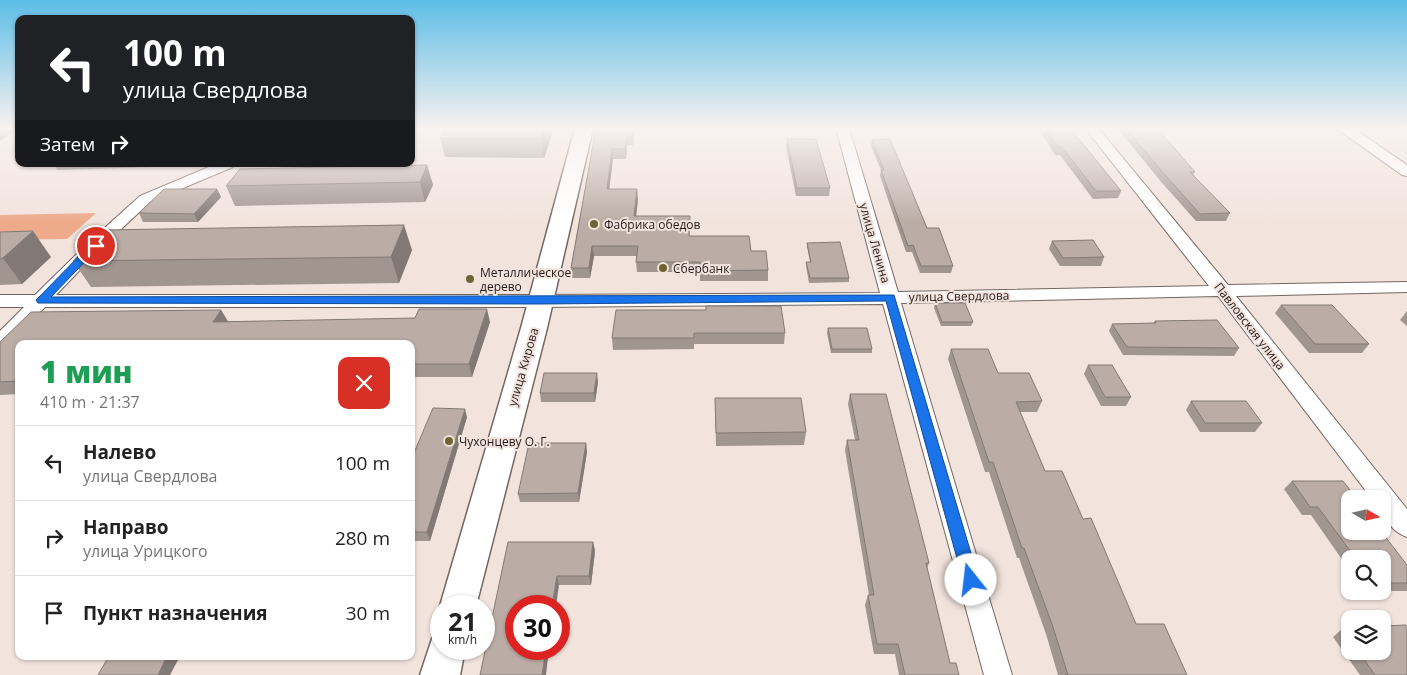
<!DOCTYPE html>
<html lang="ru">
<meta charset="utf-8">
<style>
:root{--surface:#fff;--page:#f2f2f2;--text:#222;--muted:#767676;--line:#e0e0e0}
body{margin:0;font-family:"Open Sans",sans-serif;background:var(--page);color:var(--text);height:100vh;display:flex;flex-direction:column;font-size:19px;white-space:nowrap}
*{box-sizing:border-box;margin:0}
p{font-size:16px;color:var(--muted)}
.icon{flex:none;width:28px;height:28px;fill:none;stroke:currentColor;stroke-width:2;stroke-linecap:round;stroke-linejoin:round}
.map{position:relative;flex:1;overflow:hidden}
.panel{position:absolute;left:15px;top:340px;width:400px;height:320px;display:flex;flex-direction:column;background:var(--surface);border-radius:10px;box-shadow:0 1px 4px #0004}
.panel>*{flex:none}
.banner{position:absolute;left:15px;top:15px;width:400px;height:152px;border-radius:10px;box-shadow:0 1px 4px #0004;background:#202124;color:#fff;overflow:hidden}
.needle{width:32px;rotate:99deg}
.fabs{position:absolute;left:1341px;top:490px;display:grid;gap:10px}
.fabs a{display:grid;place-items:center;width:50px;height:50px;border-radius:10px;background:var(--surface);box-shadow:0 1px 4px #0004;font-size:25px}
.speed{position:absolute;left:430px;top:595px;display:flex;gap:10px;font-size:25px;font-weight:700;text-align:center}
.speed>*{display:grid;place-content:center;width:65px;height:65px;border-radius:50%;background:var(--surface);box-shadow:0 1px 4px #0004;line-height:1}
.speed small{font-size:12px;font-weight:400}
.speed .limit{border:8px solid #d22;background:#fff;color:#111}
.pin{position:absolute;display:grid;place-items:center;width:42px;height:42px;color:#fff;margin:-21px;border:2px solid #fff;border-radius:50%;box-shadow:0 1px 5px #0007}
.me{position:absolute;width:55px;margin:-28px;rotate:344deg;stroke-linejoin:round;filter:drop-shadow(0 0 4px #0008)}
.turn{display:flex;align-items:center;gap:18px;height:105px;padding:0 25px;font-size:22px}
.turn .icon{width:65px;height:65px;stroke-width:2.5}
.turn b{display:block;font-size:35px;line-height:42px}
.then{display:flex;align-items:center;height:48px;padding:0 25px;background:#0003;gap:10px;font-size:19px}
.round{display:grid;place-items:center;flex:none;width:52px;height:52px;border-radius:10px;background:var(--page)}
.headline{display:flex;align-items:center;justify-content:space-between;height:85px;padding:0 25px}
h1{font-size:30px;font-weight:800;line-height:38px;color:#1e9e55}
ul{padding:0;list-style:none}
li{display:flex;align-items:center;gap:15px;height:75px;padding:0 25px;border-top:1px solid var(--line)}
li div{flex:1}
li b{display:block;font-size:19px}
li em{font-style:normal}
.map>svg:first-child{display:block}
.green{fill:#edab8c}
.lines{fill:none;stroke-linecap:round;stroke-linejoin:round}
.street-casing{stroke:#736660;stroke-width:2}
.secondary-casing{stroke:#736660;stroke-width:3}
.street{fill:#fff;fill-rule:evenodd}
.secondary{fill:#fff;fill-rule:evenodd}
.wall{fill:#a1958f}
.shaded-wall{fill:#837974}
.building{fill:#bbada6;stroke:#837974}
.route{fill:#1a73e8;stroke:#114b97}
.poi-dot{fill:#6f6532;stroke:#f2e3dd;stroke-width:2}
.labels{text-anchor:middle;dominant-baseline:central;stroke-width:4;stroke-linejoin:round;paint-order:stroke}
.poi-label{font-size:12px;fill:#211b19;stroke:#f2e3dd;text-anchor:start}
.street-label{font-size:12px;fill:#211b19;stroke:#f2e3dd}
</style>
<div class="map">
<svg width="1407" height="675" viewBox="0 0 1407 675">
<rect width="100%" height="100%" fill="#f2e3dd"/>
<path class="green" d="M96,213L67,239L0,240V215Z"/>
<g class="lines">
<g class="street-casing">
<g id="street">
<path d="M836,128H849L898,292L1209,286L1085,128H1098L1228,285L1407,282V292L1236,296L1407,509V537C1390,531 1382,516 1382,499H1372L1218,296L901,303L1012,675H984L883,304L540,307H45L7,346L0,348V331L24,307H0V295H35L89,242L140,196L216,164H235L233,167L150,202L101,248L56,295H540L880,293Z"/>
<path d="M1339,128H1353L1407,165V176L1402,175L1340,131Z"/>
</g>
</g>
<g class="secondary-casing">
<g id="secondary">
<path d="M575,128H593L547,328L476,606H441V609L440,606L521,328Z"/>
<path d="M441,632V649H465L460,675H420L433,636Z"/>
</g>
</g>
<use href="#street" class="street"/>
<use href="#secondary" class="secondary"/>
</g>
<g class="wall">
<path d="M446,128H554L544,158L445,157L440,138Z"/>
<path d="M596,128H635L633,145H627L626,159H613L609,189L638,199L636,216L690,236L751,251L768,270V281H700V272H637L636,262L637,256H594L590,278H572L571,268Z"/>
<path d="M1038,128H1070L1121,191L1118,198L1093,199L1060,155H1055Z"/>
<path d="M1117,128H1157L1195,172L1193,175L1230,213L1226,221H1196L1163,184Z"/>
<path d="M787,139L830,188L829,196H796L786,147Z"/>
<path d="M872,140L927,228L953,266L951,273H920L912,252H906L880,176L881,170L871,146Z"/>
<path d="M54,164H155L152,167L57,170Z"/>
<path d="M427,165L433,185L425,202L235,206L226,186Z"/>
<path d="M217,189L221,197L198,222H143L139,213Z"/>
<path d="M0,232L51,257L22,284L0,285Z"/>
<path d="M1052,241L1104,257L1101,266H1060L1049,249Z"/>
<path d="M807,243L849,278V282L809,283L806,266V262H810L807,247Z"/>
<path d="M412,250L399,283L91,287L73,261Z"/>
<path d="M935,303L973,322L971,326H941L934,308Z"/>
<path d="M1281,305L1369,344L1362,353H1309L1275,313Z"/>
<path d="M221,310L228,321L490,322L472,377H411V344H19V394L0,395V342Z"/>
<path d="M706,310L785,333L784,344H694V349L613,350L612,338Z"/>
<path d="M1407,311V326L1400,320Z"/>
<path d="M1155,321L1239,348L1234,356L1123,355L1109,331L1112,324L1153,323Z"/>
<path d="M828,328L872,349V353H831L827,333Z"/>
<path d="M951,349L998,373L1042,401L1037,412H1020L1045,471L1083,519L1136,624L1187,675H1058L1046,634L1019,558H1017L989,472H985L948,359Z"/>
<path d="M1088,365L1131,397L1126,406H1101L1084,374Z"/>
<path d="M598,382L595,402H541L540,393Z"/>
<path d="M850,394L929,563L927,568L950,663L959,675H899L895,654H874L865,605L868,595H869L845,450L847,440H855L848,404Z"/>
<path d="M715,398L806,432L804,445L716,446Z"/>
<path d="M1191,401L1262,423L1255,432H1200L1186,410Z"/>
<path d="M467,417L430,541H411V460Z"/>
<path d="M586,443L587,452L579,502H520L518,494Z"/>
<path d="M1292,481L1407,565V591H1382V559H1350V571L1311,515H1302L1284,489Z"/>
<path d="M508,542H593L595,551L591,585H559Z"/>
<path d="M1350,628V651H1382L1407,675H1360L1333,637L1342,629Z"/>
</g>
<g class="shaded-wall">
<path d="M0,128H18L0,141Z"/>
<path d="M545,128H554L544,158L541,138Z"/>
<path d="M633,128H635L633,145L632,136Z"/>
<path d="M627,136V145L626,159L625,149Z"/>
<path d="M612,149L613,159L608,199L607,189Z"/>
<path d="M150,164H155L152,167Z"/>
<path d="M427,165L433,185L425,202L420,182Z"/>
<path d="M217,189L221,197L198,222L194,214Z"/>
<path d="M637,189L638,199L635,226L634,216Z"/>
<path d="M404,225L412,250L399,283L391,257Z"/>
<path d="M33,231L51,257L22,284L3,258Z"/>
<path d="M592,246L594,256L590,278L589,268Z"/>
<path d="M487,309L490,322L472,377L469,364Z"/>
<path d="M221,310L228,322H213Z"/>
<path d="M597,373L598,382L595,402L594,393Z"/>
<path d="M465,409L467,417L430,541L427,532Z"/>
<path d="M586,443L587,452L579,502L578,493Z"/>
<path d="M593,542L595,551L591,585L589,576Z"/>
<path d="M557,576L559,585L556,606H552Z"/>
<path d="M546,649H549L546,675H542Z"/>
<path d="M167,656H174L178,660L170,675H158Z"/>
</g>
<g class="building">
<path d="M446,128H545L541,138H440Z"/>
<path d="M596,128H633L632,136H627L625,149H612L607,189H637L634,216H690L689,236H749L751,251H766L768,270L700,271V262H636L638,246H592L589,268H571Z"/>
<path d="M1045,128H1070L1121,191H1096L1062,147H1058Z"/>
<path d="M1125,128H1157L1195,172H1190L1230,213L1200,214L1167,177Z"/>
<path d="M787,139H816L830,188H797Z"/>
<path d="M890,139L927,228H939L953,266H921L913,245L908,246L881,170H884L872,140Z"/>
<path d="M427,165L420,182L226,186L240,169Z"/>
<path d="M164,189H217L194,214L139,213Z"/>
<path d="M404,225L391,257L73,261L103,230Z"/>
<path d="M33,231L3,258L0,259V232Z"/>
<path d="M1093,240L1104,257L1063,258L1052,241Z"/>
<path d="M840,242L849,278H810L806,262H811L807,243Z"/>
<path d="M935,303H965L973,322H942Z"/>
<path d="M1281,305H1332L1369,344H1315Z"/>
<path d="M706,306H781L785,333H694V338H612L616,310H706Z"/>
<path d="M419,309H487L469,364H411V344H19V381L0,382V342L31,312L221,310L213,322L415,318Z"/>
<path d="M1217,320L1239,348L1127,347L1112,324L1156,323L1155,321Z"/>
<path d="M828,328H867L872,349H832Z"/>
<path d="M951,349H988L998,373H1029L1042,401L1016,402L1045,471H1062L1083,519L1091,518L1136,624H1164L1187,675H1065H1068L1052,624L1024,548H1022L993,462H989Z"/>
<path d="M1088,365H1112L1131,397H1105Z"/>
<path d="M544,373H597L594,393H540Z"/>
<path d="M850,394H886L929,563H926L950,663H956L959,675H905L898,644H877L868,595H874L847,440H859Z"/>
<path d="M715,398H801L806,432L716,433Z"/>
<path d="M1191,401H1246L1262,423H1205Z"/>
<path d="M433,408L465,409L427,532H411V460Z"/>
<path d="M529,443H586L578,493L518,494Z"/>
<path d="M1292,481H1343L1357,499H1350V531H1381L1407,565V583H1382V559H1356L1318,507H1310Z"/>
<path d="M508,542H593L589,576H557L552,606H516V649H546L542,675H480Z"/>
<path d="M1406,625L1407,627V675H1375L1358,651H1382V626Z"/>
<path d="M1350,628V640L1342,629Z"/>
<path d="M109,656H167L158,675H98Z"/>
</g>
<linearGradient id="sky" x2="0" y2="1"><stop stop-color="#5dbde7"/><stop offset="0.58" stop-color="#f9f2f0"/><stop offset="1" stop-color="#f9f2f0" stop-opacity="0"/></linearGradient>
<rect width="1407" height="222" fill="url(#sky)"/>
<path class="route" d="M92,243H96L100,246L51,297L894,295L979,580L976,585L971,587L965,585L963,580L886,301L540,304L38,303L36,300L38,298Z"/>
<g class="poi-dot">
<circle cx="594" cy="224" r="5"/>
<circle cx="663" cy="268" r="5"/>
<circle cx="470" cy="279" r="5"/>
<circle cx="449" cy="441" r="5"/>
</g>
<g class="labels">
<g class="poi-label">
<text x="604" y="224">Фабрика обедов</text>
<text x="673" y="268">Сбербанк</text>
<text x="480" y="272">Металлическое<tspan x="480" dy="14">дерево</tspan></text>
<text x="459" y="441">Чухонцеву О. Г.</text>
</g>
<g class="street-label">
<text transform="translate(875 243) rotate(74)">улица Ленина</text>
<text transform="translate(959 296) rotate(-1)">улица Свердлова</text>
<text transform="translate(1250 326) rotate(52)">Павловская улица</text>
<text transform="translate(523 367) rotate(-74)">улица Кирова</text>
</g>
</g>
</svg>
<div class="fabs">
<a><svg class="needle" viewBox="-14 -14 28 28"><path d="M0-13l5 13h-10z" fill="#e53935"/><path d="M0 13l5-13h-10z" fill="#767676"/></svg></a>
<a><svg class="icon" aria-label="search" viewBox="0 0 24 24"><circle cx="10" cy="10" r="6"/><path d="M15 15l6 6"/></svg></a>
<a><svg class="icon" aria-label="layers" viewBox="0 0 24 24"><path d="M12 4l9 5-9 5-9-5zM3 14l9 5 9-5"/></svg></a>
</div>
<div class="speed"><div>21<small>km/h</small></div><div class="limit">30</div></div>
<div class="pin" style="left:96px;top:246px;background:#d93025"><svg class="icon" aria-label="arrive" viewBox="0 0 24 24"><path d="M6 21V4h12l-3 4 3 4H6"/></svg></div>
<svg class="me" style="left:971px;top:580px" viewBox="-20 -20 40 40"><circle r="19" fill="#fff"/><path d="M0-13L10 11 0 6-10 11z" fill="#1a73e8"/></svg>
<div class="banner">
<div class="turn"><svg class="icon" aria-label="left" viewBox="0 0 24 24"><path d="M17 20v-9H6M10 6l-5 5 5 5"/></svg><div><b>100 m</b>улица Свердлова</div></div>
<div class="then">Затем<svg class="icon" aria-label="right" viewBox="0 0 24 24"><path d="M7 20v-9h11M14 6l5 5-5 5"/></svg></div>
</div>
<section class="panel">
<div class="headline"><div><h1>1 мин</h1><p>410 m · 21:37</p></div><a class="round" style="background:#d93025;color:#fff"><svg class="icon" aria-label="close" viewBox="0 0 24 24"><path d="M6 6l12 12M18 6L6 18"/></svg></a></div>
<ul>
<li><svg class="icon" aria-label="left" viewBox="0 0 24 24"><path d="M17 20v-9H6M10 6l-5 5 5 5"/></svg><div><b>Налево</b><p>улица Свердлова</p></div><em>100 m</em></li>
<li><svg class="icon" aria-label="right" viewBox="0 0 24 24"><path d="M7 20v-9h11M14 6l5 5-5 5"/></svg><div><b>Направо</b><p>улица Урицкого</p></div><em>280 m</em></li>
<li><svg class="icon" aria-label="arrive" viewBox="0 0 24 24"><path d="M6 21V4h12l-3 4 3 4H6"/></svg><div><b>Пункт назначения</b></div><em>30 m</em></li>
</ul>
</section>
</div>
